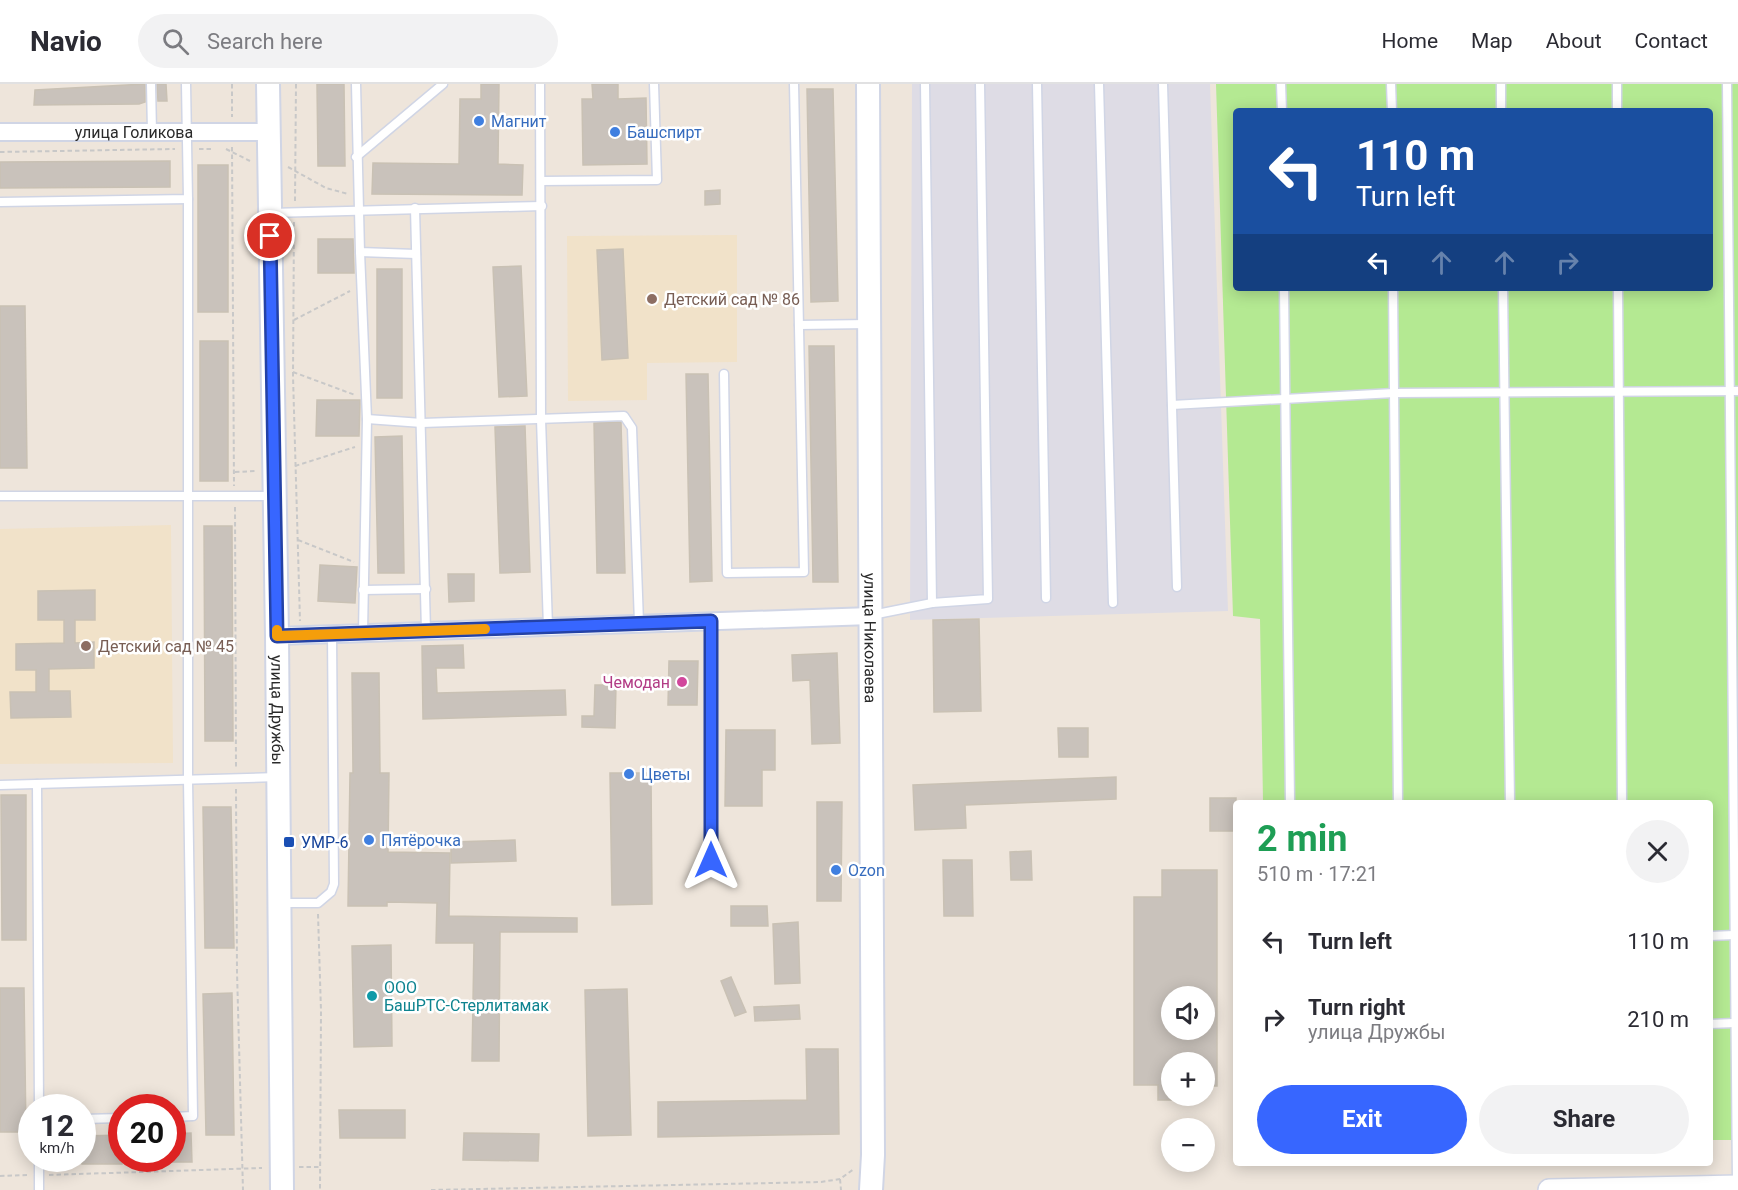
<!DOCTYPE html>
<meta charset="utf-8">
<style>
:root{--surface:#fff;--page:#f2f2f3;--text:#2b2b33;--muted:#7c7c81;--line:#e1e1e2;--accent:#3766ff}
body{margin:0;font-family:Roboto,sans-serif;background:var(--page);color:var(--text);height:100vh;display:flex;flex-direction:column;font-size:22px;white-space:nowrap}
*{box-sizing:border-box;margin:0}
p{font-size:20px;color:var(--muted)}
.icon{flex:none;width:33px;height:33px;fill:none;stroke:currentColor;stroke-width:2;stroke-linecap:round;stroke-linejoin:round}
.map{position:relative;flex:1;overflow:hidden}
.sheet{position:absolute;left:1233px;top:716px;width:480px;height:366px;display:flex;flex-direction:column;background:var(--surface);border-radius:6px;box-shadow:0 3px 15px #0003}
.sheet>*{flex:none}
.guide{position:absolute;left:1233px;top:24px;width:480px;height:183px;border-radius:6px;box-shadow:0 3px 15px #0003;background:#1a4fa0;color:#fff;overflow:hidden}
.tools{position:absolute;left:1161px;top:902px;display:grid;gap:12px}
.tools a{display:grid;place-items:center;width:54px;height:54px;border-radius:50%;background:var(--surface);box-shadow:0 3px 15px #0003;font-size:30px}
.speed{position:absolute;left:18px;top:1010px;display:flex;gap:12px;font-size:30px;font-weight:700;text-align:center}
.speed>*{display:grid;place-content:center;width:78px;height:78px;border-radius:50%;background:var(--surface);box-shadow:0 3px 15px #0003;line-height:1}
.speed small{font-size:15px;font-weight:400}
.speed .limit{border:9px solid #d22;background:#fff;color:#111}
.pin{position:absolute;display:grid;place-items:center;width:51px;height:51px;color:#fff;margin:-26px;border:3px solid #fff;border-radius:50%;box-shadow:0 2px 6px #0007}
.me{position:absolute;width:66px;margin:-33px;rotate:0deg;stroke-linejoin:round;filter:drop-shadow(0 0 4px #0008)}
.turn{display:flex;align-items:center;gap:21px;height:126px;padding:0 24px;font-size:27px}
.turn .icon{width:78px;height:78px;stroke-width:2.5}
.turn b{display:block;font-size:42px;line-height:51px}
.lanes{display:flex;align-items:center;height:57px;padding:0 24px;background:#0003;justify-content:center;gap:30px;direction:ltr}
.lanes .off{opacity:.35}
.round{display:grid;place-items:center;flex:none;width:63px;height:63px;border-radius:32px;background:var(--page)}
.headline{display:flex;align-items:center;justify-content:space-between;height:102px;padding:0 24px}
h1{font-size:36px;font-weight:700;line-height:45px;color:#1e9e55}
.primary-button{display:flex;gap:12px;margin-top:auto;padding:12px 24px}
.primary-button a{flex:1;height:69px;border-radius:36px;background:var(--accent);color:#fff;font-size:24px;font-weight:700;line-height:69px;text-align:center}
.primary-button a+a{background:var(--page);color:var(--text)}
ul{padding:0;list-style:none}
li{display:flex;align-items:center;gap:18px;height:78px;padding:0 24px}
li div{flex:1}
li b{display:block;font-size:22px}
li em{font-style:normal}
header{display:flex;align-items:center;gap:36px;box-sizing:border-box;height:84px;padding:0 30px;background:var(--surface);border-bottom:2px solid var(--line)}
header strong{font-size:28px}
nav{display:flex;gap:33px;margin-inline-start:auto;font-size:21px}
.search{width:420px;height:54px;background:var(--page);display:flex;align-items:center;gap:15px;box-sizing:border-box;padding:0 21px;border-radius:33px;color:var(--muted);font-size:22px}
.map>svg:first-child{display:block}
.industrial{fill:#dedce5}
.education{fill:#f1e2c9}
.green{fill:#b4e992;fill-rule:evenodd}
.building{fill:#c9c2bb;stroke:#c9c1b4;stroke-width:1.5;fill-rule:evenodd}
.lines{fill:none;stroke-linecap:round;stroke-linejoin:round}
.service-casing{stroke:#d0d5e5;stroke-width:11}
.minor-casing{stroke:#d0d5e5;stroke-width:20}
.tertiary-casing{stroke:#d0d5e5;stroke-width:24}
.secondary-casing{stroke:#d0d5e5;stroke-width:26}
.path{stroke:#c8c8c8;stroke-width:2;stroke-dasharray:4.5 3;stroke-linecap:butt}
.service{stroke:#fff;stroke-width:8}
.minor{stroke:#fff;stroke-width:16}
.tertiary{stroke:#fff;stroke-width:21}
.secondary{stroke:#fff;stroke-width:22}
.route-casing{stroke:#2442a6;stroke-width:15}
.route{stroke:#3766ff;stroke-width:10}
.slow{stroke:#f59e0b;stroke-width:10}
.shop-dot{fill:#3f7fe0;stroke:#fff;stroke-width:2}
.education-dot{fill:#8d6e63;stroke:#fff;stroke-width:2}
.hotel-dot{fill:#d1479c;stroke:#fff;stroke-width:2}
.transit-dot{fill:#1a4fb4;stroke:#fff;stroke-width:2}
.culture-dot{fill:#0f9aa8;stroke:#fff;stroke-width:2}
.labels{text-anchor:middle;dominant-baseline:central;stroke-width:5;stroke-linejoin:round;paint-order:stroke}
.shop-label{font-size:16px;fill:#366cbe;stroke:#fff;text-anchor:start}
.street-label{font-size:16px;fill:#2a2a2a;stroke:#fff}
.education-label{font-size:16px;fill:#785e54;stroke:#fff;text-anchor:start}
.hotel-label{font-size:16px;fill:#b23c85;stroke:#fff;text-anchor:end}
.transit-label{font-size:16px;fill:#164399;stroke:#fff;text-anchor:start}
.culture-label{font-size:16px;fill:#0d838f;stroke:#fff;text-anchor:start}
</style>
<header>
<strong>Navio</strong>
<div class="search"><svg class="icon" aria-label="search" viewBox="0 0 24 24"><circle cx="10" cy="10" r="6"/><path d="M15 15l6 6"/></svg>Search here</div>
<nav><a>Home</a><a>Map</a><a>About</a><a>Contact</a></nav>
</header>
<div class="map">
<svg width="1738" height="1106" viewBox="0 0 1738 1106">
<rect width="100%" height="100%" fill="#eee5db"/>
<path class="industrial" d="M912,0H1210L1228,527L910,536Z"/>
<g class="education">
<path d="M737,151V278L647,279V316L568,317L567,152Z"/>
<path d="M171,441L173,679L0,680V445Z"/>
</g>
<path class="green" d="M1216,0H1738V1056H1710V718H1263L1260,535L1233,532ZM1236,27H1710V204H1236Z"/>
<g class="building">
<path d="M145,0V18L139,20L34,21L35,6Z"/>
<path d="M157,0H166L167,17H158Z"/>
<path d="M317,0H344L345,82H318Z"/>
<path d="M481,0H499L498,80L523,81L522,111L372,110L373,79L459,80L460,15H481Z"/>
<path d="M592,0H618V15L646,14L647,80L583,81L582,15H593Z"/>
<path d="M807,5H833L838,217L811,218Z"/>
<path d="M170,77V103L0,104V78Z"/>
<rect x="198" y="81" width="30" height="147"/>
<path d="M720,106V120L705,121V107Z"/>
<path d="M318,155H353L354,189H318Z"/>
<path d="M623,165L628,274L602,276L597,166Z"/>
<path d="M521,182L527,312L499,313L493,183Z"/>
<rect x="377" y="185" width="25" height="129"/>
<path d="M0,222H25L27,384H0Z"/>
<rect x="200" y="257" width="28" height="140"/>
<path d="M809,262H834L838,498H813Z"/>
<path d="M686,290H708L712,497L690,498Z"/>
<path d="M317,316H360L359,352H316Z"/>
<path d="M621,338L625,489H597L594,339Z"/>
<path d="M525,342L530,488L500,489L495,343Z"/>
<path d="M402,352L404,489H378L375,353Z"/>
<path d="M204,442H232L233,657H205Z"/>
<path d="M320,481L357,483L355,519L318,517Z"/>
<path d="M448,490H474V517L449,518Z"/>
<path d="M95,506V536H75V559L94,558V584L49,585V607H70L71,633L11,634L10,608H36V586H16V560L64,559V536H38V507Z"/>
<path d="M979,535L981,627L934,628L933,536Z"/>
<path d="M463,561L464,584H436L437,609L565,606L566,631L423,635L422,562Z"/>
<path d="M837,569L840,659L812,660L810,596L793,597L792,571Z"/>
<path d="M669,577H698L697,621H668Z"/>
<path d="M352,589H379L380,689H389L388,768L450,769L449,832L577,834V848H500L499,977H472L474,859H436L437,819L387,818V822H348L350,689H353Z"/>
<path d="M595,601H616L615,644L582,643V632H594Z"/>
<path d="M1058,644H1088V673H1059Z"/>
<path d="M726,646H775V686H762V722H725Z"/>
<path d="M610,689H651L652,820L612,821Z"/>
<path d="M1116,693V715L965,721L966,744L915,746L913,701Z"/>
<path d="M1,711H26V856H2Z"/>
<rect x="1210" y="714" width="26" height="33"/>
<path d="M817,718H842L841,817H817Z"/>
<path d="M203,723H231L234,864H205Z"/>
<path d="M515,756L516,777L451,779V758Z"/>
<path d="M1031,767L1032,796H1011L1010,768Z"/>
<path d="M943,776H972L973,832H944Z"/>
<path d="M1162,786H1217V1002H1204V978H1172V1016H1158V1001H1134V813H1162ZM1172,912H1204V945H1172Z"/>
<path d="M731,822H767L768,842H731Z"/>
<path d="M798,838L800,899L775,900L773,840Z"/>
<path d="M391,861L392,962L354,963L352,862Z"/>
<path d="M731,893L746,928L735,932L721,897Z"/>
<path d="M0,904H24L26,1048H0Z"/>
<path d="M627,905L631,1051L588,1052L585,906Z"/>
<path d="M232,909L234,1051H206L203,910Z"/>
<path d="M799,921L800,935L755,937L754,923Z"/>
<path d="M806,965H838L839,1050L658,1053V1018L807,1016Z"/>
<path d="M339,1026H405V1054H340Z"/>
<path d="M191,1049L192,1078H172V1050Z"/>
<path d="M464,1049L539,1050L538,1077L463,1076Z"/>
<path d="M122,1051V1080H82V1052Z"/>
</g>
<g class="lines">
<g class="service-casing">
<g id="service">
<path d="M151,0L152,48"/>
<path d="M356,0L360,168L416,170"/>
<path d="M540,0L541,335L548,543"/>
<path d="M925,0L932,519"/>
<path d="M1037,0L1046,514"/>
<path d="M1099,0L1113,519"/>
<path d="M1163,0L1177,503"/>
<path d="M1281,0L1282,27"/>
<path d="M1391,0L1392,27"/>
<path d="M1501,0V27"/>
<path d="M1617,0V27"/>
<path d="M1727,0L1737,1100"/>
<path d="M356,73L443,0"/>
<path d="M541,97L657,96L654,0"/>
<path d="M0,118L188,115L186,0"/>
<path d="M415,124L426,547"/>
<path d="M270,129L542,122"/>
<path d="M360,168L367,335L363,549"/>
<path d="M1284,204L1290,718"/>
<path d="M1393,204L1398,718"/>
<path d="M1503,204L1510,718"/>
<path d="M1618,204L1622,718"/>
<path d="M799,241L869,240"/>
<path d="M724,290L727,489L804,488L794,0"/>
<path d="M1172,321L1394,309L1738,307"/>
<path d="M367,335L422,339L624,332L632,344L639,539"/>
<path d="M0,412H273"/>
<path d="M363,506L426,505"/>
<path d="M872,531L932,519L988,515L980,0"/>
<path d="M37,700L39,1023"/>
<path d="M0,701L278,693"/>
<path d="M711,776V537"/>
<path d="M280,819H318L331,808L334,800L332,550"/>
<path d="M1710,852L1734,851"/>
<path d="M1710,940L1734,939"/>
<path d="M172,1033L193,1032L188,696V115"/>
<path d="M82,1035L122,1034"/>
<path d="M39,1074V1106"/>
</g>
</g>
<g class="minor-casing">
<g id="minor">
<path id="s1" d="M0,48H268"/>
<path d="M277,552L871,532"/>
</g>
</g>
<g class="tertiary-casing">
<path id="tertiary" d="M1549,1106L1738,1102"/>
</g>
<g class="secondary-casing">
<g id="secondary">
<path id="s2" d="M268,0L277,552L282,1106"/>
<path id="s3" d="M868,0L873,1071L871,1106"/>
</g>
</g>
<g class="path">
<path d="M232,0V33"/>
<path d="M232,63L234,402"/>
<path d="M199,65H211"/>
<path d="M226,65L250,77"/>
<path d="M0,68L175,65"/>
<path d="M288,83L326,104L348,110"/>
<path d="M295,117L296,0"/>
<path d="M294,138L293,292L300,537"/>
<path d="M294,236L350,207"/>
<path d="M293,288L355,311"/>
<path d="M295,382L355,363"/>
<path d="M235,388L257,387"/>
<path d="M235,423L236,684"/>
<path d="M298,456L354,478"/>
<path d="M236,705L237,888L243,1106"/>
<path d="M318,830L321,927L320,1106"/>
<path d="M299,1083H320"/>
<path d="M49,1091L262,1084"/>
<path d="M0,1092L29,1091"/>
<path d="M840,1095L841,1106"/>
<path d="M431,1106L821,1098L840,1095L854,1085"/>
</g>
<use href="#service" class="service"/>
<use href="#minor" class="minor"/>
<use href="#tertiary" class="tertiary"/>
<use href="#secondary" class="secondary"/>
</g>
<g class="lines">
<g class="route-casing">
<path id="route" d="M270,152L277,552L711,537V776"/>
</g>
<use href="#route" class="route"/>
<path class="slow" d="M277,546V552L485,545"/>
</g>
<g class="shop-dot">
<circle cx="479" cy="37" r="6"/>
<circle cx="615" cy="48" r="6"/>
<circle cx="629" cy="690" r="6"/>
<circle cx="369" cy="756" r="6"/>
<circle cx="836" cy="786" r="6"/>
</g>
<g class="education-dot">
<circle cx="652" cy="215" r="6"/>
<circle cx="86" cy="562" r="6"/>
</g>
<circle class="hotel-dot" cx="682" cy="598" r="6"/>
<rect class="transit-dot" x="283" y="752" width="12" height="12" rx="3"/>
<circle class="culture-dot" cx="372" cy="912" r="6"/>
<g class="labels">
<g class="shop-label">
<text x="491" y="37">Магнит</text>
<text x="627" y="48">Башспирт</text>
<text x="641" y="690">Цветы</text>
<text x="381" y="756">Пятёрочка</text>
<text x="848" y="786">Ozon</text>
</g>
<g class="street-label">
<text stroke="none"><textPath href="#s1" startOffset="134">улица Голикова</textPath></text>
<text stroke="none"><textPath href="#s3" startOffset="554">улица Николаева</textPath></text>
<text stroke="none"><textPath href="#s2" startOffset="626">улица Дружбы</textPath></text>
</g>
<g class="education-label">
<text x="664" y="215">Детский сад № 86</text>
<text x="98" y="562">Детский сад № 45</text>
</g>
<g class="hotel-label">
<text x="670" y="598">Чемодан</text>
</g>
<g class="transit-label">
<text x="301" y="758">УМР-6</text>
</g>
<g class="culture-label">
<text x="384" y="903">ООО<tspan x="384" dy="18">БашРТС-Стерлитамак</tspan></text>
</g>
</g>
</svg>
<div class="tools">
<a><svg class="icon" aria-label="sound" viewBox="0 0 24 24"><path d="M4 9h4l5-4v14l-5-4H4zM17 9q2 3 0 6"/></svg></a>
<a>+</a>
<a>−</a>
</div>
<div class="speed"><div>12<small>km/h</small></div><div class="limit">20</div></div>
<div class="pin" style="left:270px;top:152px;background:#d93025"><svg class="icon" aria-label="arrive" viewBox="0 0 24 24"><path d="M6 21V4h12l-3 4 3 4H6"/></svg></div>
<svg class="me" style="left:711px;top:776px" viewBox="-20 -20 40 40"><path d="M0-17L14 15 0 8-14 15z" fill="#3766ff" stroke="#fff" stroke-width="4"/></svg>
<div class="guide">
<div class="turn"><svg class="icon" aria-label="left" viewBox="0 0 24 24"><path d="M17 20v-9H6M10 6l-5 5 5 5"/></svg><div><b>110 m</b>Turn left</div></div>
<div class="lanes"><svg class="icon" aria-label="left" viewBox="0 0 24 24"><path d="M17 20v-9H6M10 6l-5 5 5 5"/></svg><svg class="icon off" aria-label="ahead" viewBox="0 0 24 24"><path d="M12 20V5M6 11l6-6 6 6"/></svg><svg class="icon off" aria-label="ahead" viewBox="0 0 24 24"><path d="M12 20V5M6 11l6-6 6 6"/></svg><svg class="icon off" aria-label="right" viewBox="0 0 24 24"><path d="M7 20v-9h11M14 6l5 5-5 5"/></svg></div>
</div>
<section class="sheet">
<div class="headline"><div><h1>2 min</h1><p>510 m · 17:21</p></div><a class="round"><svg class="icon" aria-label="close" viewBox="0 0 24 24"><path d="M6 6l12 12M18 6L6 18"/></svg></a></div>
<ul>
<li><svg class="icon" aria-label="left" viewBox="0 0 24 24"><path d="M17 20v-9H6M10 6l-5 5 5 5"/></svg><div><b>Turn left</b></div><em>110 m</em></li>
<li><svg class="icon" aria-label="right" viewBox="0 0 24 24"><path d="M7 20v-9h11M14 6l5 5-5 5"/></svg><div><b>Turn right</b><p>улица Дружбы</p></div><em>210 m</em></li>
</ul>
<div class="primary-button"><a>Exit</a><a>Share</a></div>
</section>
</div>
